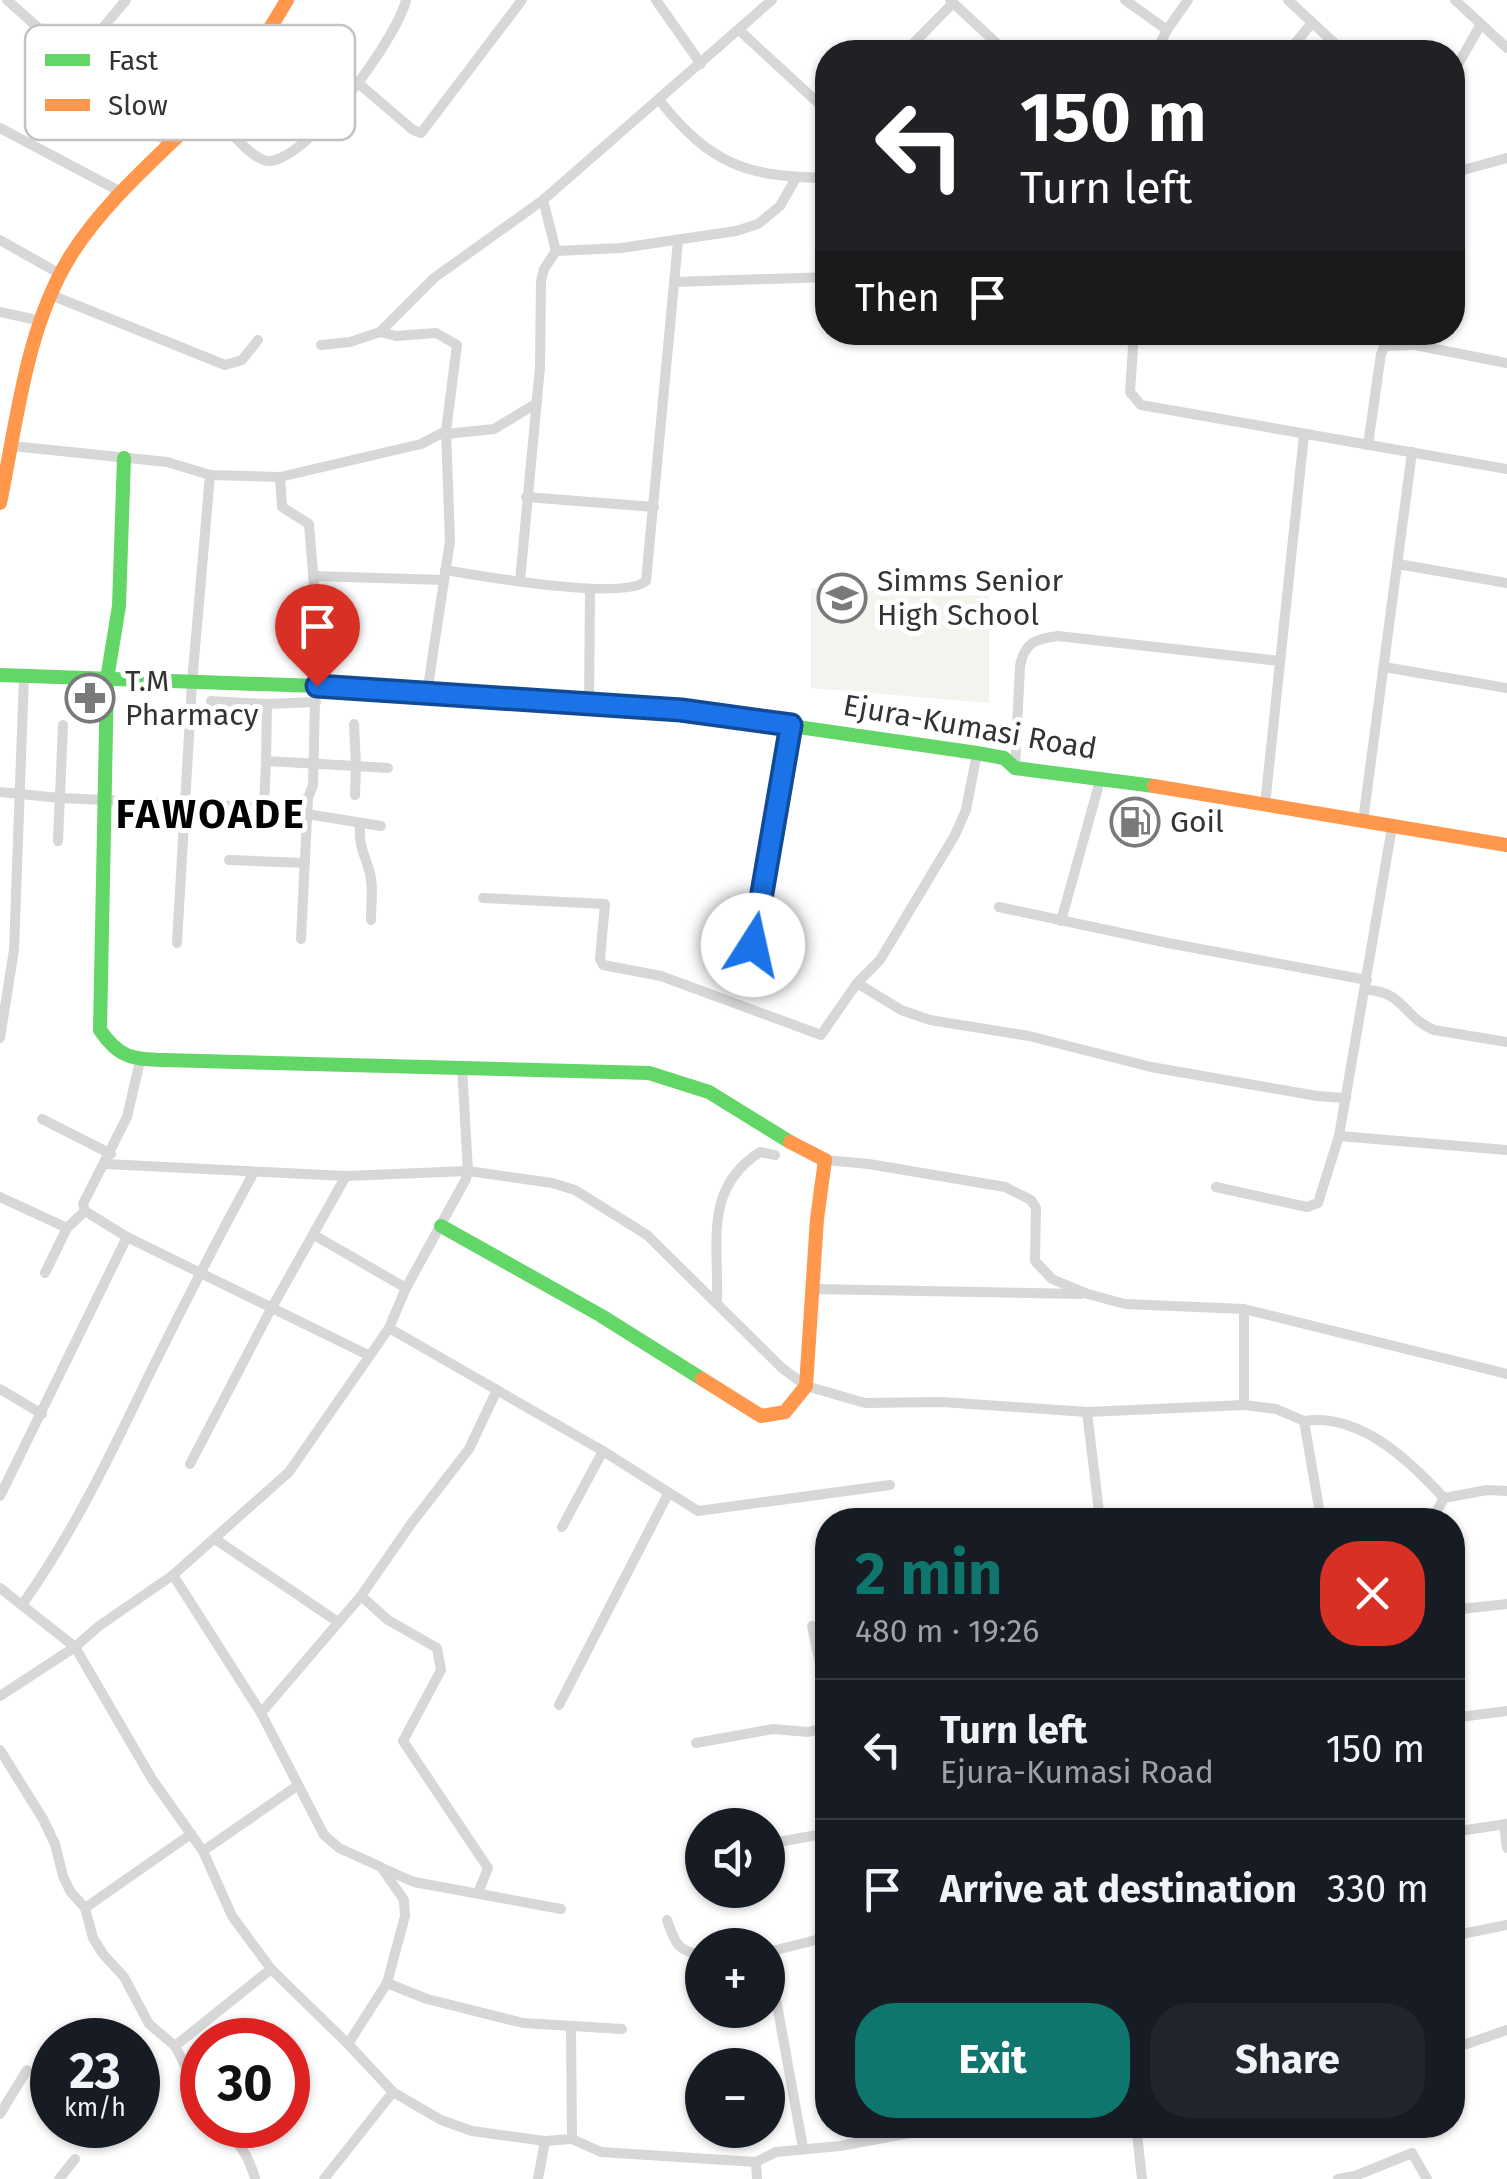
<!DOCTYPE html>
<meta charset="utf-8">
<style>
:root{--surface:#171b24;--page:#20242c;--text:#f1f3f6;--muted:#9ea1a6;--line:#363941;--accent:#0f766e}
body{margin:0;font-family:"Fira Sans",sans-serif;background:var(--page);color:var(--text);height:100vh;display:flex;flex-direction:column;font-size:38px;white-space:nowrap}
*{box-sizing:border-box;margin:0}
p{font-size:32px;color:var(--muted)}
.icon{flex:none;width:55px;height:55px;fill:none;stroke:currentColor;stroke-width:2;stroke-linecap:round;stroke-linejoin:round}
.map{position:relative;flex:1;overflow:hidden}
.details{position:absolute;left:815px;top:1508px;width:650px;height:630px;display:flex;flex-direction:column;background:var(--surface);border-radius:40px;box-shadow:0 2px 8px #0004}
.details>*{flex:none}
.banner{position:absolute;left:815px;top:40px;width:650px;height:305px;border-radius:40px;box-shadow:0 2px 8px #0004;background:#202124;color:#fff;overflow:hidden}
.fabs{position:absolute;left:685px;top:1808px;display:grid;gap:20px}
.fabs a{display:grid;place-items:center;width:100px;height:100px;border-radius:50%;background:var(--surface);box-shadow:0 2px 8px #0004;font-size:50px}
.speed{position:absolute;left:30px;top:2018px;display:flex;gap:20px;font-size:50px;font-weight:700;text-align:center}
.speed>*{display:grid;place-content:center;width:130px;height:130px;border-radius:50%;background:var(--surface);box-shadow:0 2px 8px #0004;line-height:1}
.speed small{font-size:25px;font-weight:400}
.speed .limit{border:15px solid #d22;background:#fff;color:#111}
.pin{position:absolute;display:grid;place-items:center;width:85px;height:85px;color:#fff;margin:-102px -42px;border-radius:50% 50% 50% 0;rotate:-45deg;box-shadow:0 0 10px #0007}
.pin .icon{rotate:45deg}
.me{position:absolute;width:110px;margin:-55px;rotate:10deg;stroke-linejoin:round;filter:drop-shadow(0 0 8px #0008)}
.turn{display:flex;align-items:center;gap:35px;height:210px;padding:0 40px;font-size:45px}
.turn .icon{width:130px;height:130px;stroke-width:2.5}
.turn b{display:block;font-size:70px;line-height:85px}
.then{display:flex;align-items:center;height:95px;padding:0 40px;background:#0003;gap:20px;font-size:38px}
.round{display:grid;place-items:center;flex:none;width:105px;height:105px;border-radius:40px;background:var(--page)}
.head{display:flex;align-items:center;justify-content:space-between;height:170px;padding:0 40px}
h1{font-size:60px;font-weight:700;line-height:75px;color:var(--accent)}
.cta{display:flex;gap:20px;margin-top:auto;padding:20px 40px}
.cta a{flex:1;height:115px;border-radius:40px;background:var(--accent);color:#fff;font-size:40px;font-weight:700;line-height:115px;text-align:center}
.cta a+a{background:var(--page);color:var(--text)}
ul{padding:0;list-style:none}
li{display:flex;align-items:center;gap:30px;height:140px;padding:0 40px;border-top:2px solid var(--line)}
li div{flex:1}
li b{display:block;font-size:38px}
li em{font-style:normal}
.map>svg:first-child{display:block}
.green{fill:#f1f5ed}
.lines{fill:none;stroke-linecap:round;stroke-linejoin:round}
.street{stroke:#d7d7d7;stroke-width:10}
.fast{stroke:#63d668;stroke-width:14}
.slow{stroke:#ff974d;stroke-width:14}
.route-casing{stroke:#114b97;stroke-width:25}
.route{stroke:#1a73e8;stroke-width:18}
.labels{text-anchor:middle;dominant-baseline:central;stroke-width:10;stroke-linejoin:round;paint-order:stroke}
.poi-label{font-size:30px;fill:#333;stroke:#fff;text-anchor:start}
.street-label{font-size:30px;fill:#333;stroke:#fff}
.district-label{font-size:40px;font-weight:bold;letter-spacing:2.5px;fill:#000;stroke:#fff}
.key{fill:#fff;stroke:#c2c2c2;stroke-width:2.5}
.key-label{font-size:28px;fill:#333}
</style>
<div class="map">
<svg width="1507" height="2179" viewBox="0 0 1507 2179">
<rect width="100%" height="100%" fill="#fff"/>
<path class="green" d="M811,588L989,596V703L811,688Z"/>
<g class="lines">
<g class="street">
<path d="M7,0L170,145"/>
<path d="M656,0L701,64"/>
<path d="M950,0L1006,52"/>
<path d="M1125,0L1167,30"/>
<path d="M1288,0L1344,52"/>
<path d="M1455,0L1507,48"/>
<path d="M739,30L828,112"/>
<path d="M905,52L953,3"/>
<path d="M1156,52L1167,30L1188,0"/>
<path d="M1288,52L1311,24"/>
<path d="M75,61L126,0"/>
<path d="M1452,75L1481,24"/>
<path d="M358,83L413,130L421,133L522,0"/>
<path d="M660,101C711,165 747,177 828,178"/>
<path d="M208,106C221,120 251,162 270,161C311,157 397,38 406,0"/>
<path d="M0,128L123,193"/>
<path d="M1452,173L1507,158"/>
<path d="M543,200L556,251L621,248L736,231L758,224L780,206L796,178"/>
<path d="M0,240L60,274"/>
<path d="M674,282L828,277"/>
<path d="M51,295L225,365L242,360L258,340"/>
<path d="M0,312L41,321"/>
<path d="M380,332L434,278L543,200L772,0"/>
<path d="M1134,332L1130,392L1141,405L1507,469"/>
<path d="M1366,332L1379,338L1385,346"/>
<path d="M321,345L350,342L380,332L396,336L436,333L457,345L446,431L450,541L427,693"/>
<path d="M1415,345L1507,363"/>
<path d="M446,434L494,429L537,403"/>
<path d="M1368,445L1381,354L1385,346L1415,345L1417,332"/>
<path d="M12,446L167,462L210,475L280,477L421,444L446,431"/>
<path d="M526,497L654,507"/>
<path d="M1398,564L1507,583"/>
<path d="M445,570C480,576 623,601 646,581L678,241"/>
<path d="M313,576L444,580"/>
<path d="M520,581L540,367L541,281L544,269L556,251"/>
<path d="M1384,667L1507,688"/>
<path d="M211,701L267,704"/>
<path d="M316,702L267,704L266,761L356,766L354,724"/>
<path d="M589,705L590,589"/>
<path d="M1015,768L1020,666C1025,642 1035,639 1058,636L1280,661"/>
<path d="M0,792L60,798L279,808L308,798L313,785L317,622L309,524L282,507L280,477"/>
<path d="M355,795L356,766L388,768"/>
<path d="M1265,805L1304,435"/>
<path d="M264,808L266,761"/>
<path d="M307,814L381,826"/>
<path d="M1363,821L1412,452"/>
<path d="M360,823C359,847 363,850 369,870C374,885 371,904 371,920"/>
<path d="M58,841L63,725"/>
<path d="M229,860L305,863"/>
<path d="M483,898L605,904L600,959L603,965L661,976L821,1035L857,983L880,960L955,835L966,810L977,753"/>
<path d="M999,907L1168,943L1367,980"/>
<path d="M1061,921L1101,777"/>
<path d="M301,939L308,798"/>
<path d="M177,943L192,683L210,475"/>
<path d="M753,945L791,725"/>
<path d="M857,983L901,1010L930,1020L1029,1036L1151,1067L1317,1096L1346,1098"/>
<path d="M1365,990C1403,990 1404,1018 1434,1030L1507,1042"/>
<path d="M0,1038L14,950L24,676"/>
<path d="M141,1057L127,1117L83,1204L85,1211L127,1237L368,1355"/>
<path d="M42,1119L111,1154"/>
<path d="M1339,1136L1507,1150"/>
<path d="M825,1160L869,1164L1005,1187L1031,1200L1036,1208L1035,1261L1052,1279L1088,1294L1125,1304L1244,1309L1507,1374"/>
<path d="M106,1164L346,1176L468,1171L552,1183L575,1190L647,1235L782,1368L806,1386L865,1403L942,1402L1087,1412L1244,1405"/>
<path d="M1216,1187L1307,1207L1318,1203L1339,1136L1392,827"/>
<path d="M0,1197L67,1228"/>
<path d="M314,1235L406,1288"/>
<path d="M45,1273L67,1228L85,1211"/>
<path d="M814,1289L1082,1294"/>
<path d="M717,1302C719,1242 703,1189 760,1152L775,1155"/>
<path d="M1244,1309V1405L1276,1409L1304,1421L1321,1520"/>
<path d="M389,1328L603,1451L698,1511L890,1485"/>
<path d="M0,1389L42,1414"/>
<path d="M1087,1412L1100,1520"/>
<path d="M1304,1421C1360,1413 1409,1460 1444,1498"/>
<path d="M190,1464L271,1309L346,1176"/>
<path d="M0,1496L127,1237"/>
<path d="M1432,1520L1444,1498L1487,1490L1507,1491"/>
<path d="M562,1527L603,1451"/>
<path d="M215,1539L338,1622"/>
<path d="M173,1575L261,1713L324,1835L339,1848L381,1867L404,1900L405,1916L387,1983L348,2044"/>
<path d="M0,1588L75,1647L152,1779L203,1851L232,1916L271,1969L348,2044L393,2092L441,2120L472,2131L545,2141L572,2139L601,2152L756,2162L776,2152L840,2146L954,2125"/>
<path d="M361,1596L388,1620L437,1648L441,1670L403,1741L488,1868L478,1893"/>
<path d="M22,1605C73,1533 110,1456 148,1377C182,1308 217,1240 254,1172"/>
<path d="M1452,1610L1507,1604"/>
<path d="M812,1626L828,1702"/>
<path d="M0,1696L75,1647L99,1626L173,1575L289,1472L389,1328L406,1288L466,1179L468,1171L462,1067"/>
<path d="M559,1705L668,1494"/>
<path d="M261,1713L361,1596L411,1524L469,1449L497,1390"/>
<path d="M1452,1718L1507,1711"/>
<path d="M696,1743L773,1729L808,1732L828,1727"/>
<path d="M0,1750L43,1819L55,1844L63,1876L70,1891L85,1908L93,1938L103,1954L124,1977L149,2024L175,2046L194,2083L202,2114"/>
<path d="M1504,1824L1507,1848"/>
<path d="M1452,1832L1507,1824"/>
<path d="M768,1844L828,1833"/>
<path d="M203,1851L297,1786"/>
<path d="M382,1868L414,1882L561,1909"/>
<path d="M85,1908L191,1834"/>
<path d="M667,1920C674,1941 678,1953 702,1954"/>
<path d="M1452,1936L1507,1925"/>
<path d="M768,1952L828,1937"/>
<path d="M768,1955L803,2148"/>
<path d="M387,1983L427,1999L523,2023L622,2029"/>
<path d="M571,2026L572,2139"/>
<path d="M175,2046L271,1969"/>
<path d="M1452,2049L1507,2030"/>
<path d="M0,2114L27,2070"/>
<path d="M216,2125C239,2141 247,2152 255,2178"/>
<path d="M1136,2125L1142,2179"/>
<path d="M756,2162L757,2179"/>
<path d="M59,2179L75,2159"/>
<path d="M324,2179L393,2092"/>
<path d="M538,2179L545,2141"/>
<path d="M1338,2179L1355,2176L1412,2153L1427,2179"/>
</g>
<g class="fast">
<path d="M124,458L119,606L107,679L100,1030C119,1058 132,1059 164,1060L649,1073L709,1092L790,1142"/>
<path d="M0,675L317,686L681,710L977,753L1004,758L1015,768L1154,786"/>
<path d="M441,1226L600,1315L702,1379"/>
</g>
<g class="slow">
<path d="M0,503C17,421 26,327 71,255C110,193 171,147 221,93C247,65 268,33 287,0"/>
<path d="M1154,786L1507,845"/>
<path d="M702,1379L761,1416L785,1412L806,1386L817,1219L825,1160L790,1142"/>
</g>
</g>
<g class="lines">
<g class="route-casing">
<path id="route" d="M317,686L681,710L791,725L753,945"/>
</g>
<use href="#route" class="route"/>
</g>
<defs>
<g id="school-ring" transform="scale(2.5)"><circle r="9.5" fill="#fff" stroke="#7a7a7a" stroke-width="1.5"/><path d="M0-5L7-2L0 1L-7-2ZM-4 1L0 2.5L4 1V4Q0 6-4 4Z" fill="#7a7a7a"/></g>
<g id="pharmacy-ring" transform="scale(2.5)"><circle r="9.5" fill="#fff" stroke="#7a7a7a" stroke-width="1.5"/><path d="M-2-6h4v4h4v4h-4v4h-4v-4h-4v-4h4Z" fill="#7a7a7a"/></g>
<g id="fuel-ring" transform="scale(2.5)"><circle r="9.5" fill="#fff" stroke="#7a7a7a" stroke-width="1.5"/><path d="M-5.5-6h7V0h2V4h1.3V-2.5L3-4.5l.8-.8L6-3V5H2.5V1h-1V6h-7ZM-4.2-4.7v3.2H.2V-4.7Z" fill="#7a7a7a"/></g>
</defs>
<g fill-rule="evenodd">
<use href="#school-ring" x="842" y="598"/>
<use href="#pharmacy-ring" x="90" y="698"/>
<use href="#fuel-ring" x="1135" y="822"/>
</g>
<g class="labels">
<g class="poi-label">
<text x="877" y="581">Simms Senior<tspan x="877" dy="34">High School</tspan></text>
<text x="125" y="681">T.M<tspan x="125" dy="34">Pharmacy</tspan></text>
<text x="1170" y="822">Goil</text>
</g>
<g class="street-label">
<text transform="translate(970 727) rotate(10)">Ejura-Kumasi Road</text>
</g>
<g class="district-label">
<text x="211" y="815">FAWOADE</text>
</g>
</g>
<rect x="25" y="25" width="330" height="115" rx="15" class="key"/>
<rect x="45" y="54" width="45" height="12" fill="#63d668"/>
<rect x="45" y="99" width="45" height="12" fill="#ff974d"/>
<g class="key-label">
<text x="108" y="70">Fast</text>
<text x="108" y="115">Slow</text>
</g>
</svg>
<div class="fabs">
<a><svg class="icon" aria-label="sound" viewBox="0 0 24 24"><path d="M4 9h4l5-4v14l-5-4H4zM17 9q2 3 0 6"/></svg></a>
<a>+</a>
<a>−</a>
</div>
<div class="speed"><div>23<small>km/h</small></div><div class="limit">30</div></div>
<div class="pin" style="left:317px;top:686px;background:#d93025"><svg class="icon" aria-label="arrive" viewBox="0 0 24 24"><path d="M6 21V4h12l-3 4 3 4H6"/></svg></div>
<svg class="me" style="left:753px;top:945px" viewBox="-20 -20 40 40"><circle r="19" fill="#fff"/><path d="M0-13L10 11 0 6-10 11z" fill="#1a73e8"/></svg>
<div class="banner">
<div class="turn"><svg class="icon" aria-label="left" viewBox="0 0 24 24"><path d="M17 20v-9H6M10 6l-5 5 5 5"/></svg><div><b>150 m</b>Turn left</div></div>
<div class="then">Then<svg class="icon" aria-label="arrive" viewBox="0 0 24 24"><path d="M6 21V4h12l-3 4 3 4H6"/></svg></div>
</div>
<section class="details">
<div class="head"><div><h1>2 min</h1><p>480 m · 19:26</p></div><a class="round" style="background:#d93025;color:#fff"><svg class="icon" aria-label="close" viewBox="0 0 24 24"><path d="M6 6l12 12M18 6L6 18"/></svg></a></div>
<ul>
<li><svg class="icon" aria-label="left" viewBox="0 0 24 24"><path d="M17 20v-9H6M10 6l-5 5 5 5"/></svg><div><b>Turn left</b><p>Ejura-Kumasi Road</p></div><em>150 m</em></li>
<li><svg class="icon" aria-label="arrive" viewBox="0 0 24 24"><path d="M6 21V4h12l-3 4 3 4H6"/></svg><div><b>Arrive at destination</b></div><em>330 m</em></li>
</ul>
<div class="cta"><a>Exit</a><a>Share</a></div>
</section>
</div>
